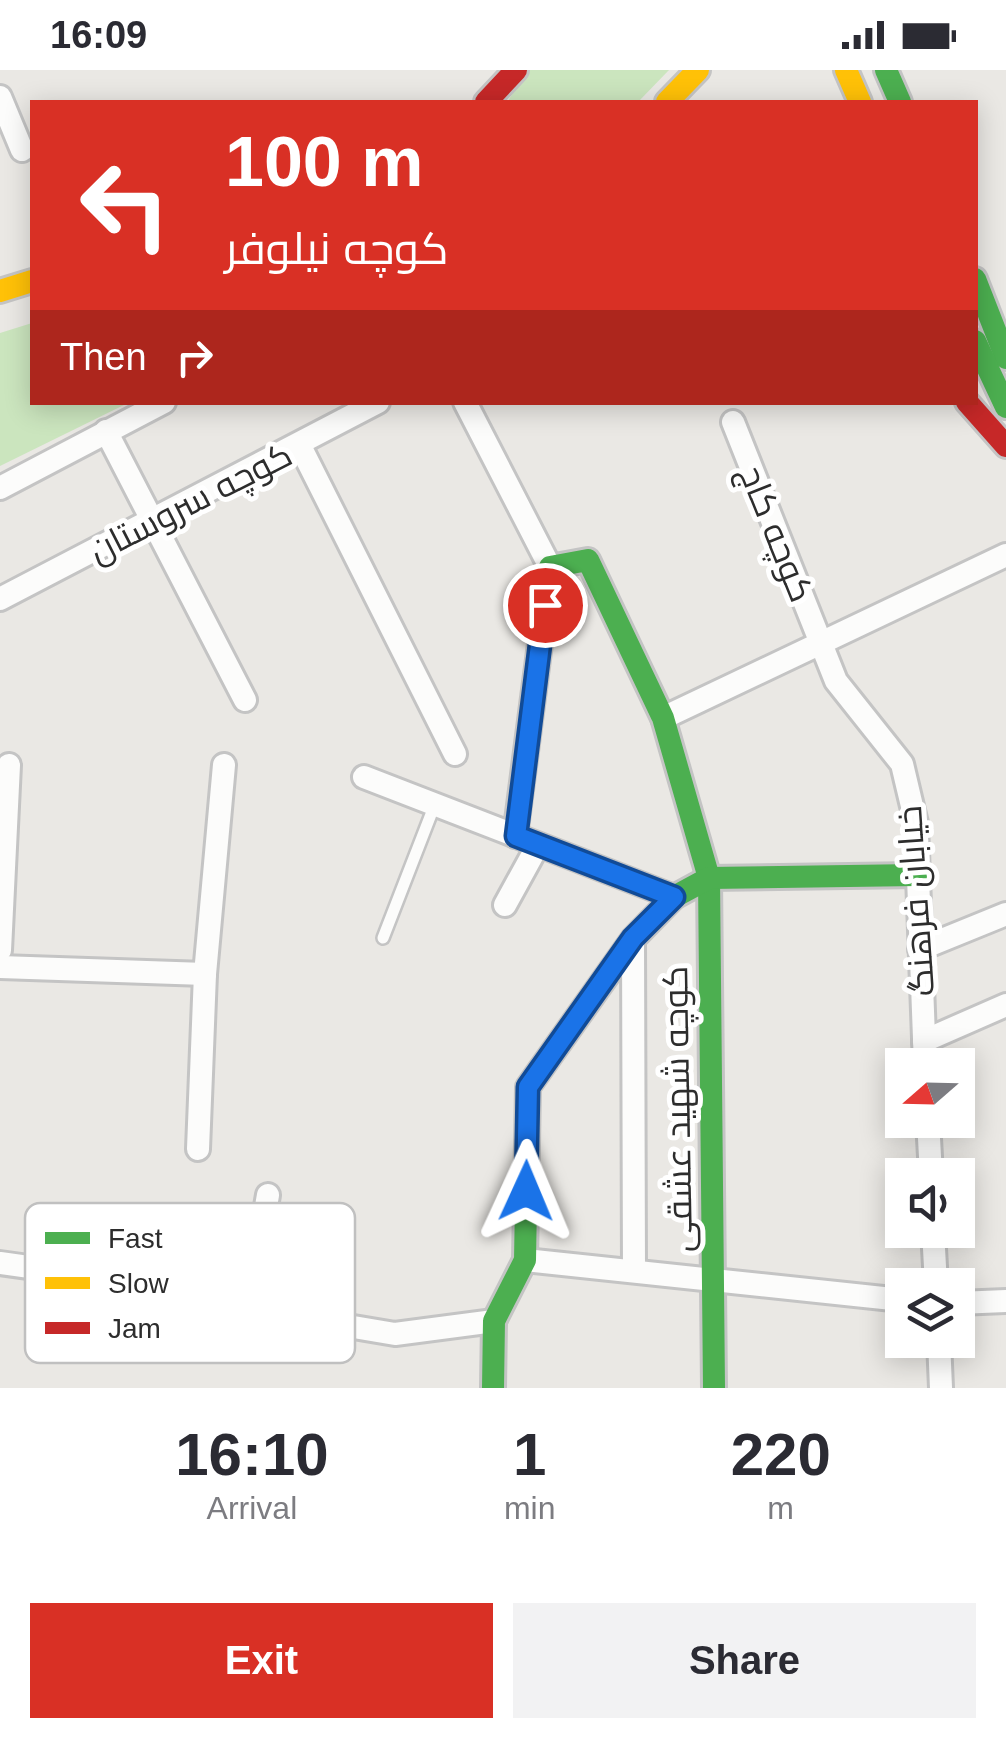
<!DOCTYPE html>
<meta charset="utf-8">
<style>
:root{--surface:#fff;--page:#f2f2f3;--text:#2b2b33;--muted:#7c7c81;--accent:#d93025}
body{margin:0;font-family:Arial,Cairo,sans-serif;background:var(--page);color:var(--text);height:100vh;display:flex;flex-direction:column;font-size:38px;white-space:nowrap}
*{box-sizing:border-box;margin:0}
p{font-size:32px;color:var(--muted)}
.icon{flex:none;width:55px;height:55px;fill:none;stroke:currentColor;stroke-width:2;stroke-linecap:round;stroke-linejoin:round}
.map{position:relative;height:1318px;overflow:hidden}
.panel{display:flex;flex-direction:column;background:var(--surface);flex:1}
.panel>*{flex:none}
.hud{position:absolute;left:30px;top:30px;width:948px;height:305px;border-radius:0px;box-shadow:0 5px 25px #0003;background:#d93025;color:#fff;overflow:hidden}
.needle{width:65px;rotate:250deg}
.fabs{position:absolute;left:885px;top:978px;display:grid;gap:20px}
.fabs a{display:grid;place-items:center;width:90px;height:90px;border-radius:0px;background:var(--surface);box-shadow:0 5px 25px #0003;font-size:50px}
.pin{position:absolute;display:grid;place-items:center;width:85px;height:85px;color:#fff;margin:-42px;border:5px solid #fff;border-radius:50%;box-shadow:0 2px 10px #0007}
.me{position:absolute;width:110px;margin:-55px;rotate:1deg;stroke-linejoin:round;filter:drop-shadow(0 0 8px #0008)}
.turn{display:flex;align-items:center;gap:35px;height:210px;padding:0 30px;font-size:45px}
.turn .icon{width:130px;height:130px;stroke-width:2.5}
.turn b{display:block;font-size:70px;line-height:85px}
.then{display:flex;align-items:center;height:95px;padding:0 30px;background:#0003;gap:20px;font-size:38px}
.eta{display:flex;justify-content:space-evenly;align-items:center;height:170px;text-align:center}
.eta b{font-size:60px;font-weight:600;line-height:70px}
.button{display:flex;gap:20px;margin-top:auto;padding:20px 30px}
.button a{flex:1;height:115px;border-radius:0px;background:var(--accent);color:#fff;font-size:40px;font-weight:600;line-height:115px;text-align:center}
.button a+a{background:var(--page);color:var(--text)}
.status{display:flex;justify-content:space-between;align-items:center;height:70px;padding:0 50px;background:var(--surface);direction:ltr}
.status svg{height:28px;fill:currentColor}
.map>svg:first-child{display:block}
.green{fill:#cbe5be}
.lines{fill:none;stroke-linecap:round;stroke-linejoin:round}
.lane-casing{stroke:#c4c4c4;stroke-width:16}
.street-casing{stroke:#c4c4c4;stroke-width:28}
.fast-casing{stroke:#c4c4c4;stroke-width:28}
.slow-casing{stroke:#c4c4c4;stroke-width:28}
.jam-casing{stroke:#c4c4c4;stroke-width:28}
.lane{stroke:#fcfcfb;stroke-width:11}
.street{stroke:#fcfcfb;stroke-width:22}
.fast{stroke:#4caf50;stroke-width:22}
.slow{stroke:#ffc107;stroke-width:22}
.jam{stroke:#c62828;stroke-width:22}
.route-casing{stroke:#114b97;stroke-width:25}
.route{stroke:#1a73e8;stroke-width:18}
.labels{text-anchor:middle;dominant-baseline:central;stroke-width:10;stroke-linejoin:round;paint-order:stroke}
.street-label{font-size:35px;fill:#2d2d2d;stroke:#fff}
.key{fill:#fff;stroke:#c0c0c0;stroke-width:2.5}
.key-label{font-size:28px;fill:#2d2d2d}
</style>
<div class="status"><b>16:09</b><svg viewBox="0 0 49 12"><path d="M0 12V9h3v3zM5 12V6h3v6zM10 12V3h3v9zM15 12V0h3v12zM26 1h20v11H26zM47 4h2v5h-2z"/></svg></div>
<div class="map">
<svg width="1006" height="1318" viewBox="0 0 1006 1318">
<rect width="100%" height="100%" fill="#eae8e4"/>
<g class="green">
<path d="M528,0H669L638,32H507Z"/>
<path d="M32,253V332L128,333L0,396V263Z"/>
</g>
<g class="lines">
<g class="lane-casing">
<path id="lane" d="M383,868L435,734"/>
</g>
<g class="street-casing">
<g id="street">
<path d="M0,27L22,80"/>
<path d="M465,332L550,497L515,766"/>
<path d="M733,352L836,611L902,694L916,753L925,995"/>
<path d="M106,361L245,630"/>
<path d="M300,376L455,684"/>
<path d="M0,418L164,332"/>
<path d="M0,529L378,332"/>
<path d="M663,648L1006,485"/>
<path d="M364,707L674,827"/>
<path d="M505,835L538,775"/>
<path d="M633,870L634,1201"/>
<path d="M920,879L1006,844"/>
<path d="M0,880L9,695"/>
<path d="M0,897L205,904"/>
<path d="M924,971L1006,935"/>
<path d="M928,1050L931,1105"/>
<path d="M198,1079L205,904L224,695"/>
<path d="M933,1160L936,1215"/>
<path d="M525,1190L902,1230"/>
<path d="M0,1193L250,1228L306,1249L395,1264L494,1251"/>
<path d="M250,1228L268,1125"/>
<path d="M958,1233L1006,1231"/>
<path d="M939,1270L941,1318"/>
</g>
</g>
<g class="fast-casing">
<g id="fast">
<path d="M886,0L900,32"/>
<path d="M975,209L1006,288"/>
<path d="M975,271L1006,337"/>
<path d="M550,497L588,490L663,648L709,808L714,1318"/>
<path d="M493,1318L494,1251L525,1190L528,1017L633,869L674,827L709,808L917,805"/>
</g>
</g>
<g class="slow-casing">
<g id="slow">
<path d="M846,0L860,32"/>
<path d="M667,32L698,0"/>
<path d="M0,221L32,211"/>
</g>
</g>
<g class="jam-casing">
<g id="jam">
<path d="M486,32L516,0"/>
<path d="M967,332L1006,376"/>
</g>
</g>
<use href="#lane" class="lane"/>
<use href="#street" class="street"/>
<use href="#fast" class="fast"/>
<use href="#slow" class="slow"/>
<use href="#jam" class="jam"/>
</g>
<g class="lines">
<g class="route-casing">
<path id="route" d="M526,1121L528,1017L633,868L674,827L516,766L545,535"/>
</g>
<use href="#route" class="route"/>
</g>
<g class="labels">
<g class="street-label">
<text transform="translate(190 432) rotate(-27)">کوچه سروستان</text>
<text transform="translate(777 463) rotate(68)">کوچه کاج</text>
<text transform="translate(915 831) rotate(-94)">خیابان فرهنگ</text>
<text transform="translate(677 1039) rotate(-91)">کوچه شهید عشقی</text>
</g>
</g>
<rect x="25" y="1133" width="330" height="160" rx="15" class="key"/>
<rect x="45" y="1162" width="45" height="12" fill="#4caf50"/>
<rect x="45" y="1207" width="45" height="12" fill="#ffc107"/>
<rect x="45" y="1252" width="45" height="12" fill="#c62828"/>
<g class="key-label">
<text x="108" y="1178">Fast</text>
<text x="108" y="1223">Slow</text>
<text x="108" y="1268">Jam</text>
</g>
</svg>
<div class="fabs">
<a><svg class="needle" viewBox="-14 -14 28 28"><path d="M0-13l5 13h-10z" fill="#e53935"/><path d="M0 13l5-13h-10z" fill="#7c7c81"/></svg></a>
<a><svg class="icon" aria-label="sound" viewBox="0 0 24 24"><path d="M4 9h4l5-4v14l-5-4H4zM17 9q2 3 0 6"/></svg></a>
<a><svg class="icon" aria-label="layers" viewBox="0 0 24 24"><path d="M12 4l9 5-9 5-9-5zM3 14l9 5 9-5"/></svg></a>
</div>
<div class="pin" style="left:545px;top:535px;background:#d93025"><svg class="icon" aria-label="arrive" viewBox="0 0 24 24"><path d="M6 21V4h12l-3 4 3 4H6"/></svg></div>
<svg class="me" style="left:526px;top:1121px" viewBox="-20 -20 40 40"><path d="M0-17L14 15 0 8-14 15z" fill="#1a73e8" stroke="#fff" stroke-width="4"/></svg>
<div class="hud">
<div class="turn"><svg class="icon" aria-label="left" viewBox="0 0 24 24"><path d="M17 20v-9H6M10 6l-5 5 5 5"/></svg><div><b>100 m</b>کوچه نیلوفر</div></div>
<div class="then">Then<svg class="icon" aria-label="right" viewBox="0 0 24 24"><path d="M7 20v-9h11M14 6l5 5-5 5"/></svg></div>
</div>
</div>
<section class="panel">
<div class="eta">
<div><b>16:10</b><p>Arrival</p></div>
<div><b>1</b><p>min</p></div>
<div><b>220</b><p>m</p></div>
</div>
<div class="button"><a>Exit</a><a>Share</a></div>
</section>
